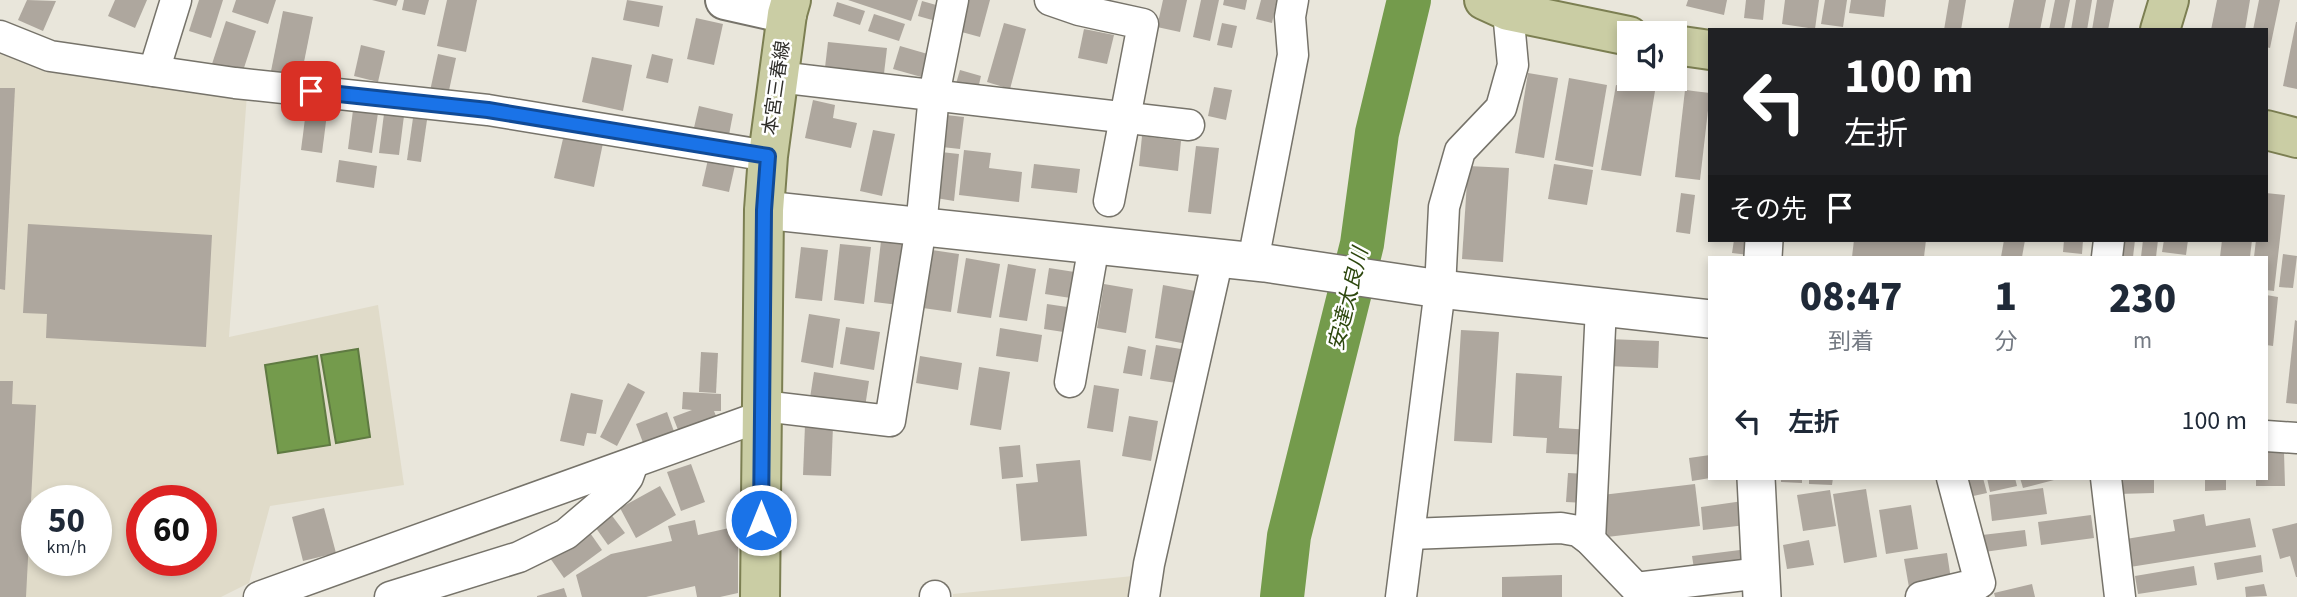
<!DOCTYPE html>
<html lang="ja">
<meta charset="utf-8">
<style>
:root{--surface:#fff;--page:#f6f6f7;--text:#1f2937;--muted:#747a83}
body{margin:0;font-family:"Source Sans 3","Noto Sans JP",sans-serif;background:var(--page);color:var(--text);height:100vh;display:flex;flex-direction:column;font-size:26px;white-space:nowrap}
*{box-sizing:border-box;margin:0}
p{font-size:23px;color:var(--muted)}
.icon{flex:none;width:38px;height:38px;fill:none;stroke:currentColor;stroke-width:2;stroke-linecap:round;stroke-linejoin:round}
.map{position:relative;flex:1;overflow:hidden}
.panel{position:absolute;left:1708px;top:256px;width:560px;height:224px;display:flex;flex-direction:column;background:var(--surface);border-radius:0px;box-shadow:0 4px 10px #0003}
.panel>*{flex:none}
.banner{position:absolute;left:1708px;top:28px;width:560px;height:214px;border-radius:0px;box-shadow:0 4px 10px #0003;background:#202124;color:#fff;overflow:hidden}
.buttons{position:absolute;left:1617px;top:21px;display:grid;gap:14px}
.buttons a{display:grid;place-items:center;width:70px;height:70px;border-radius:0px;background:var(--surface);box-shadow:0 4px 10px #0003;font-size:35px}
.speed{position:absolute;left:21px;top:485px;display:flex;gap:14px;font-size:35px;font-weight:700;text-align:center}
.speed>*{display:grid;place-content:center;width:91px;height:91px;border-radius:50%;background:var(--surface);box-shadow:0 4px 10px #0003;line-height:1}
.speed small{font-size:18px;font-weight:400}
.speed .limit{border:10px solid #d22;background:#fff;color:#111}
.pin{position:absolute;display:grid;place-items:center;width:60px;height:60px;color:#fff;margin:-30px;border-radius:14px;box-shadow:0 4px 10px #0006}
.me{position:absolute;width:77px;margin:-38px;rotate:0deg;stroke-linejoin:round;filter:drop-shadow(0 0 5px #0008)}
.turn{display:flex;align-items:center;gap:24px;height:147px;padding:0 21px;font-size:32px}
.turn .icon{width:91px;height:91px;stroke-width:2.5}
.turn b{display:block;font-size:49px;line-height:60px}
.then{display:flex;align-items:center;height:66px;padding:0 21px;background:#0003;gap:14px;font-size:26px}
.eta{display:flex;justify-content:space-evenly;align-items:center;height:119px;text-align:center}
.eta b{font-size:42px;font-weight:800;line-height:49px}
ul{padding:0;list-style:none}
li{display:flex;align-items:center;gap:21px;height:91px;padding:0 21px}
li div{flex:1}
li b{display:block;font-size:26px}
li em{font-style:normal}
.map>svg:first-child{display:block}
.built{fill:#e0dbc9;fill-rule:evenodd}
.water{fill:#749b4c;stroke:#5f7a42;stroke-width:2}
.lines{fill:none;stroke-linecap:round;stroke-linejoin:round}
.river{stroke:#749b4c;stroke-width:44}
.building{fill:#aea79e}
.minor-casing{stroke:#76736a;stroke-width:33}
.tertiary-casing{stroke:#76736a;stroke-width:40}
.secondary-casing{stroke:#76736a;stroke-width:42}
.primary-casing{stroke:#7c7f52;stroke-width:42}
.minor{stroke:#fff;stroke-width:30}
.tertiary{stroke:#fff;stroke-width:37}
.secondary{stroke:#fff;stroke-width:38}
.primary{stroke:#cacda4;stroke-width:38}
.route-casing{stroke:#114b97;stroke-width:18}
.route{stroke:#1a73e8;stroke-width:12}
.labels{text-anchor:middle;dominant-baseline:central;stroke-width:5;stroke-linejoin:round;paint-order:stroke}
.street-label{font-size:19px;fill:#2f2e2a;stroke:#fff}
.water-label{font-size:21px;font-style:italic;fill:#2d470d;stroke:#fff}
</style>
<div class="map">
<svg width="2297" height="597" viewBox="0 0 2297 597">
<rect width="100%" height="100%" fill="#e9e6db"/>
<g class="built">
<path d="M0,49L247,94L229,337L378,305L404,485L270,506L249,583L221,597H0ZM37,500H96V560H37ZM142,500H201V560H142Z"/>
<path d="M1133,576L1130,597H953V594Z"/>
</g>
<g class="water">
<path d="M358,349L370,437L336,443L321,355Z"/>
<path d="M317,356L330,445L278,453L265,365Z"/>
</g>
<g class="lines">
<path class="river" d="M1282,597L1289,536L1362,244L1377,133L1409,0"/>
</g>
<g class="building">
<path d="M27,0L56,1L43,31L18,20Z"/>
<path d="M115,0H147L135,28L108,16Z"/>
<path d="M199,0H223L211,38L189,31Z"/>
<path d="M236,0H276L268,24L232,12Z"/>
<path d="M372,0H398L396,6Z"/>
<path d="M404,0H429L425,15L402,10Z"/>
<path d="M447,0H477L466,52L437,46Z"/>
<path d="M627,0L663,6L659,27L623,20Z"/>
<path d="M848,0H918L911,21Z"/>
<path d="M967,0H990L980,37L958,31Z"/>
<path d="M1163,0H1187L1180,32L1157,27Z"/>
<path d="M1201,0H1219L1210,41L1193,37Z"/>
<path d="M1224,0H1247L1245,10L1223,5Z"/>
<path d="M1261,0H1277L1272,23L1256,19Z"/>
<path d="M1688,0H1727L1724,15L1686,6Z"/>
<path d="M1746,0H1765L1763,20L1744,18Z"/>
<path d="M1785,0H1819L1815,29L1782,24Z"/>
<path d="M1825,0H1847L1843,27L1821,24Z"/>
<path d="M1851,0H1886L1884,17L1849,13Z"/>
<path d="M1949,0H1966L1961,30H1944Z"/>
<path d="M2014,0H2046L2040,30H2008Z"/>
<path d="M2055,0H2070L2064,30H2049Z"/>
<path d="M2076,0H2092L2087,30H2071Z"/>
<path d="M2097,0H2114L2108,30H2092Z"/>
<path d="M2217,0H2250L2245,30H2211Z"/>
<path d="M2259,0H2280L2270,48L2266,47V30H2253Z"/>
<path d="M922,1L947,8L943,23L918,16Z"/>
<path d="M837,2L865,11L860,25L833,16Z"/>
<path d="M283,11L313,17L300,82L270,76Z"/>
<path d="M874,14L905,24L899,41L868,31Z"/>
<path d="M696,18L723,24L714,65L687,59Z"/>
<path d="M226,21L256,31L242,74L212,64Z"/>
<path d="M2296,22H2297V89L2283,86Z"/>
<path d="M1004,23L1026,29L1010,89L987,82Z"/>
<path d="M1222,23L1237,26L1232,48L1217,45Z"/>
<path d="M1084,29L1114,35L1107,64L1078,58Z"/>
<path d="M828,42L887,48L883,82L824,76Z"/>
<path d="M361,45L385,51L378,82L354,76Z"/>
<path d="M900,46L938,57L932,80L893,69Z"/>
<path d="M438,54L456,58L448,95L430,91Z"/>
<path d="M652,54L673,59L668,83L646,78Z"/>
<path d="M592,57L632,65L623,111L582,102Z"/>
<path d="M960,70L981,76L977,93L955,87Z"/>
<path d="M1528,73L1558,78L1544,158L1515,153Z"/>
<path d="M1569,78L1607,85L1593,167L1555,160Z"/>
<path d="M1616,85L1655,91L1641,176L1601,170Z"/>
<path d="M1214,87L1232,90L1226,120L1208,116Z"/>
<path d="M0,88H15L5,290L0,289Z"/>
<path d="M1685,90L1710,93L1700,180L1675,177Z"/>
<path d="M813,100L835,105L833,118L857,123L851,148L805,138Z"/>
<path d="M307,103L328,106L322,153L301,150Z"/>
<path d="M385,106L405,108L399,155L379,153Z"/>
<path d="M699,106L733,114L728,140L693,132Z"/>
<path d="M353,110L378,113L372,153L348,149Z"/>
<path d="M946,115L964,117L960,149L942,147Z"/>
<path d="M413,118L427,120L421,162L407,160Z"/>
<path d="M565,130L604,138L594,187L554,178Z"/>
<path d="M873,130L895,134L882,196L860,191Z"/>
<path d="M1142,136L1181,141L1178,171L1139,166Z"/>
<path d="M1196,146L1219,148L1211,214L1188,212Z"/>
<path d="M964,150L991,153L989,168L1022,172L1019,202L959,195Z"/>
<path d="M941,152L959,154L954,201L936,198Z"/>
<path d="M709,155L736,161L729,192L702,186Z"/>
<path d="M339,160L377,166L374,188L336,182Z"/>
<path d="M1034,164L1080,169L1077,193L1031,188Z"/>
<path d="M1554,164L1593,170L1587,205L1548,199Z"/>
<path d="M1468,166L1509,168L1503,262L1462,259Z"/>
<path d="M1681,193L1695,195L1690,234L1676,232Z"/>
<path d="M2266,193L2285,195L2274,291L2266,290V257H2254L2256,240H2266Z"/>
<path d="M28,224L212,235L206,347L46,338L47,314L23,313Z"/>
<path d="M1734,240H1751L1749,255L1732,253Z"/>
<path d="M1854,240H1926L1924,257H1852Z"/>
<path d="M2004,240H2025L2022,257H2001Z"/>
<path d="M2064,240H2083L2082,254L2063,252Z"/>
<path d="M2123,240H2135L2133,257H2121Z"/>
<path d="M2143,240H2158L2156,257H2141Z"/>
<path d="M2164,240H2188L2186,255L2162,252Z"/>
<path d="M2222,240H2252L2250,257H2220Z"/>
<path d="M881,241L914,245L907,306L874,302Z"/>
<path d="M840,244L871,247L864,304L834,300Z"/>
<path d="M801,247L828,250L822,301L795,298Z"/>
<path d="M932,250L959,254L951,312L923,308Z"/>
<path d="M2283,254L2297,256L2293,288L2279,287Z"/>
<path d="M966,258L1000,264L991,318L957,313Z"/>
<path d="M1008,264L1036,269L1027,321L999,317Z"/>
<path d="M1049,268L1081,273L1077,299L1045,294Z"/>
<path d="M1104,284L1133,289L1126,333L1097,328Z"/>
<path d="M1163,285L1195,291L1187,344L1155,338Z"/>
<path d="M2266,295L2278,297L2273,346L2266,345Z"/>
<path d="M1047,304L1074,308L1070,333L1044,329Z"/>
<path d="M809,314L840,319L833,368L801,362Z"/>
<path d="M2295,320L2297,321V404L2286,403Z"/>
<path d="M846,327L880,332L874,370L840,364Z"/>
<path d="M1000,328L1042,335L1038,362L996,356Z"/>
<path d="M1461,330L1499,332L1492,443L1454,441Z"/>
<path d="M1608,339L1659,341L1658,368L1607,366Z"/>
<path d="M1156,345L1181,349L1176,383L1150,379Z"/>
<path d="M1128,346L1146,350L1142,376L1123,373Z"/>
<path d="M701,352L718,353L716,393L699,392Z"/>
<path d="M920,356L962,363L958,390L916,383Z"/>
<path d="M979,367L1010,372L1001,430L970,425Z"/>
<path d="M814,372L869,381L865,407L810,398Z"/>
<path d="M1516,373L1562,376L1559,428L1592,430L1590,455L1546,453L1547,438L1513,436Z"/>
<path d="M0,381H13L12,404L36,405L26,597H0Z"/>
<path d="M628,383L645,392L617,446L600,437Z"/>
<path d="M1094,385L1119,389L1113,432L1087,428Z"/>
<path d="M683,392L721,394V411H714L718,421L680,435L673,417L692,410L682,409Z"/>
<path d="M571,393L603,400L596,434L587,433L584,446L560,441Z"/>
<path d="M667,412L676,437L645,448L636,424Z"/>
<path d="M1129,416L1158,421L1151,461L1122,456Z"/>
<path d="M805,425L833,426L831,476L803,475Z"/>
<path d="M1020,445L1023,477L1002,479L999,447Z"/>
<path d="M2266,452H2284L2285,486H2256V478H2266Z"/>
<path d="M1710,455V478L1692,481L1689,458Z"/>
<path d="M1080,460L1087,536L1021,541L1016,484L1038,482L1036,464Z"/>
<path d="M691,464L705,502L681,511L667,472Z"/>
<path d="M1568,473L1587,474L1586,503L1566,502Z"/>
<path d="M1781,478H1802V483L1781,482Z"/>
<path d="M1809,478H1833L1832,485L1809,484Z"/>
<path d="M1959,478H1983L1987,493L1964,498Z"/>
<path d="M1987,478H2015L2017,486L1990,492Z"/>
<path d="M2020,478H2054V480L2023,488Z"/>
<path d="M2118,478H2154V493L2118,494Z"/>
<path d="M2205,478H2226V490L2205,491Z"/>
<path d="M1695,484L1700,526L1607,537L1602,495Z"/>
<path d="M660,486L676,515L636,538L620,508Z"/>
<path d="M2043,488L2047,514L1992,521L1989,495Z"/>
<path d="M1866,489L1877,557L1844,563L1833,494Z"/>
<path d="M1830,490L1836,526L1803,531L1797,495Z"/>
<path d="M1743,501L1746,525L1703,530L1701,507Z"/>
<path d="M1911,505L1918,549L1886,554L1879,510Z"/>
<path d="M324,508L336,553L303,561L292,517Z"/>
<path d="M607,509L625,533L608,545L591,521Z"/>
<path d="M2204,514L2206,526L2250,518L2256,547L2130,567L2126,539L2175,531L2173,520Z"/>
<path d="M2091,515L2094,538L2041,545L2038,522Z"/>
<path d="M695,520L698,535L738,526V593L720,597H697L695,586L646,597H582L576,575L611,554L672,541L668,526Z"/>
<path d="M2297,523V577H2296L2290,556L2280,559L2272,529Z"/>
<path d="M588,530L602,550L564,578L550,558Z"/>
<path d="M2025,530L2027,546L1984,552L1982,535Z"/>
<path d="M1809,540L1814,565L1787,569L1783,545Z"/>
<path d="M1748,549L1751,568L1695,575L1692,556Z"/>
<path d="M1947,553L1952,586L1910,593L1904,559Z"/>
<path d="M2261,555L2263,572L2217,580L2214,563Z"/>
<path d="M2194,566L2197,585L2138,594L2135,576Z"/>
<path d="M1562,575V597H1502V577Z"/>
<path d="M2032,584L2035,597H1995L1994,593Z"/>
<path d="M2264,584L2267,596L2246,597L2245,587Z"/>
<path d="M564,588L567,597H537V596Z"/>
</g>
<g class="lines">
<g class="minor-casing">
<g id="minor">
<path d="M1050,0L1079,10L1143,24L1109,201"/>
<path d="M0,36L50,56L235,83L488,110L768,156"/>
<path d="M154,71L176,0"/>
<path d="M778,77L1189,125"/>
<path d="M2107,257L2109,240"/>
<path d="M1253,261L1293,55L1290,17L1293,0"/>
<path d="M1070,382L1094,245"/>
<path d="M762,406L890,421L921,227L934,95L953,0"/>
<path d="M2266,436L2297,438"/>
<path d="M2106,478L2120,597"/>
<path d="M1410,534L1561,528L1578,531L1590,540L1636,588L1761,573"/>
<path d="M1590,540L1601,307"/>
<path d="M259,597L762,416"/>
<path d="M390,597L519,557L566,534L619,489L628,477L633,463"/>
<path d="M935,597V596"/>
<path d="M1144,597L1149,564L1218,258"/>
<path d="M1401,597L1440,289L1444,207L1460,151L1501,108L1513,65L1508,11L1509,0"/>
<path d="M1921,597L1980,583L1952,478"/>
</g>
</g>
<g class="tertiary-casing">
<g id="tertiary">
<path d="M764,210L1265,263L1440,289L1710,319"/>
<path d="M1763,257L1764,240"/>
<path d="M1756,478L1762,597"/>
</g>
</g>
<g class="secondary-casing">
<path id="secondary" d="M725,0L787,14"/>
</g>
<g class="primary-casing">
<g id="primary">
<path d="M1484,0L1508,11L1629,36"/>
<path d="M2160,30L2169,0"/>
<path d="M1675,45L1710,50"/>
<path d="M2266,130L2297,138"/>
<path d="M760,597L764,210L768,156L787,14L791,0"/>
</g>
</g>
<use href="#minor" class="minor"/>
<use href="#tertiary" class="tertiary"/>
<use href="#secondary" class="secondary"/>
<use href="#primary" class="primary"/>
</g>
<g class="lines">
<g class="route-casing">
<path id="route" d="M311,91L488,110L768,156L764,210L761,520"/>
</g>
<use href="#route" class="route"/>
</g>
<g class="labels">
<g class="street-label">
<text transform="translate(777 88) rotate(-82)">本宮三春線</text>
</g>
<g class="water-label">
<text transform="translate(1348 299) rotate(-76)">安達太良川</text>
</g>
</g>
</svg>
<div class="buttons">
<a><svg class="icon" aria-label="sound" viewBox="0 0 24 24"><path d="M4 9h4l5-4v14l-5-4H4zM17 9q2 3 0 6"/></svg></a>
</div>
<div class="speed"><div>50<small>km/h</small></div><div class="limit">60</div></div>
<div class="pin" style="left:311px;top:91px;background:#d93025"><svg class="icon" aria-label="arrive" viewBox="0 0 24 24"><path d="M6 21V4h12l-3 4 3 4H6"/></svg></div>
<svg class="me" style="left:761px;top:520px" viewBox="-20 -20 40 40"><circle r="17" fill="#1a73e8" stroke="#fff" stroke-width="3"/><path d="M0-11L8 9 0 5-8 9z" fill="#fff"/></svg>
<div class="banner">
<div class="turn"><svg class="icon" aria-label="left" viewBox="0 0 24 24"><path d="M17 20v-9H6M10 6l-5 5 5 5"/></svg><div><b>100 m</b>左折</div></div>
<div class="then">その先<svg class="icon" aria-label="arrive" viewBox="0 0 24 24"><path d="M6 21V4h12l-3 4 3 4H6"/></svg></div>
</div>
<section class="panel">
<div class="eta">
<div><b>08:47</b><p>到着</p></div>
<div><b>1</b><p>分</p></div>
<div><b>230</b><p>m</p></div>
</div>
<ul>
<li><svg class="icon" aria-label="left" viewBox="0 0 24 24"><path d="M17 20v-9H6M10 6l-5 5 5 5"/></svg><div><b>左折</b></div><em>100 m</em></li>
</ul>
</section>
</div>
